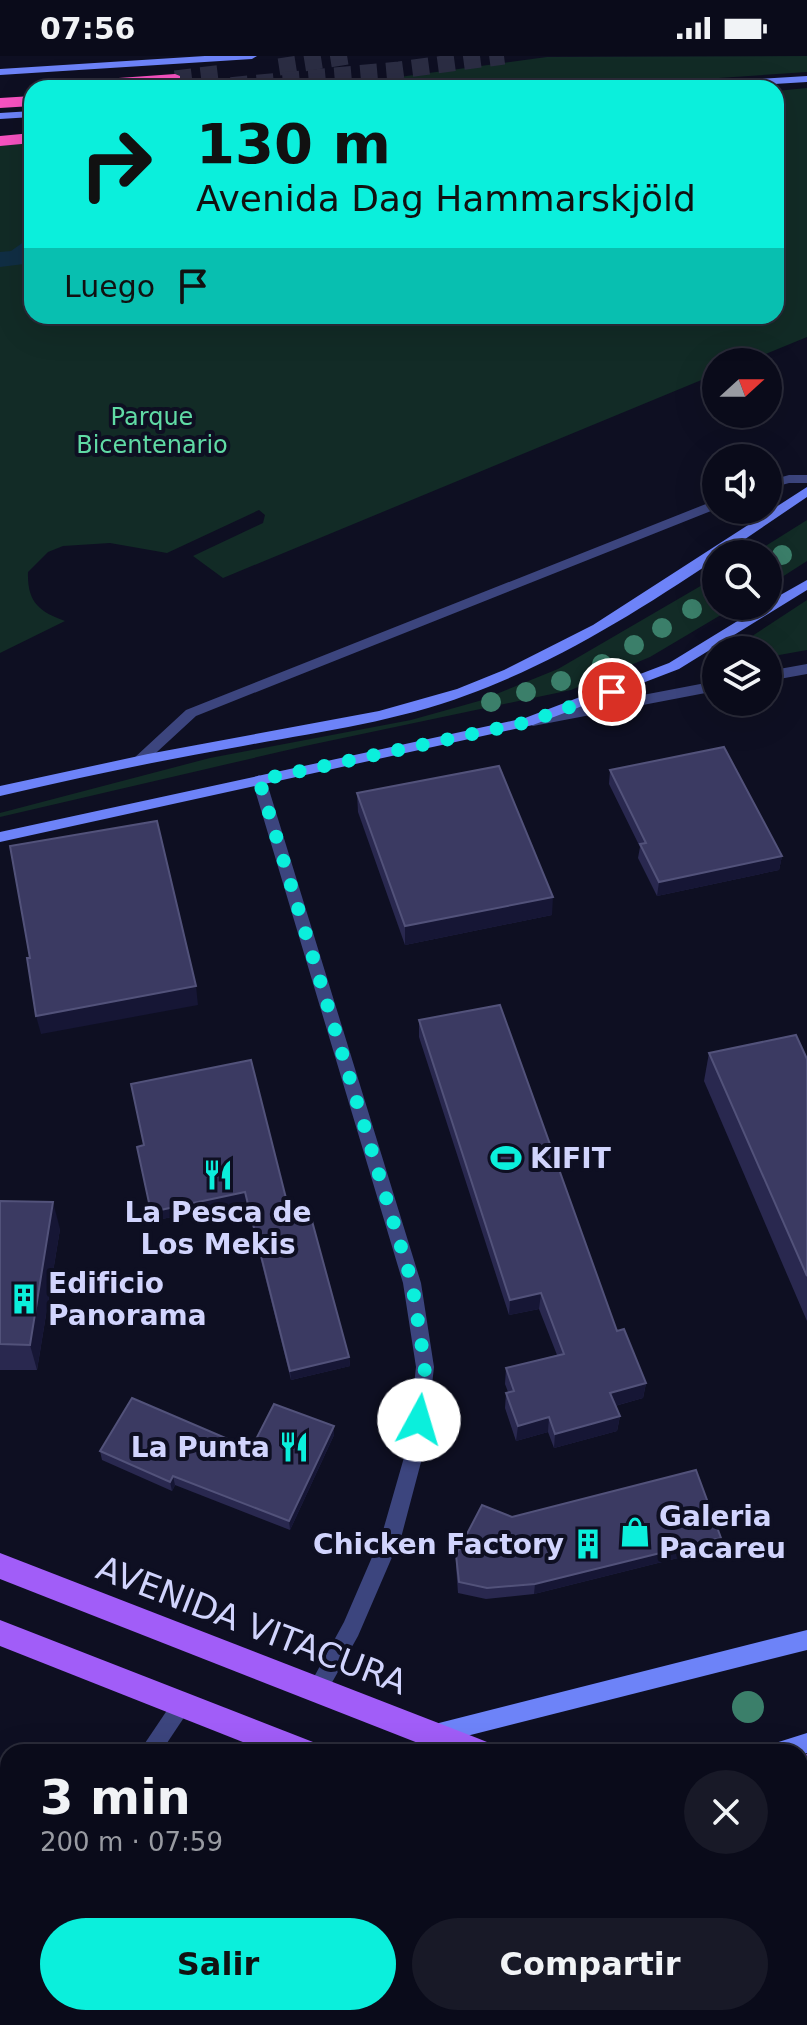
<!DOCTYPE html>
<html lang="es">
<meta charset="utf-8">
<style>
:root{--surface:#0a0b1a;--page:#181927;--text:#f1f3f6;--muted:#999ba2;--line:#2a2b39;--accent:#0befdc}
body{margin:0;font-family:"DejaVu Sans",sans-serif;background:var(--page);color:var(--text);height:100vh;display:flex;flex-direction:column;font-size:30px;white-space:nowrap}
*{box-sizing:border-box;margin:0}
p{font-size:26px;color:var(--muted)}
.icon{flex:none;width:44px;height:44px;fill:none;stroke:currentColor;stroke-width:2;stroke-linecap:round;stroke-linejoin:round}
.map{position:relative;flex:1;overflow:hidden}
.panel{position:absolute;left:0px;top:1688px;width:808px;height:282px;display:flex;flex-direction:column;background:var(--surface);border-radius:24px 24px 0 0;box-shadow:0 8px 32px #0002,0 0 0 2px var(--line)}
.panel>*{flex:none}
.hud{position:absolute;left:24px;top:24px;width:760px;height:244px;border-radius:24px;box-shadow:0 8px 32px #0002,0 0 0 2px var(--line);background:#0befdc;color:#111;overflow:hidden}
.needle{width:52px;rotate:69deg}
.buttons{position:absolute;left:702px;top:292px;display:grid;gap:16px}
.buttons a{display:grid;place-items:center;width:80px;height:80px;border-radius:50%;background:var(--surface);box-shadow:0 8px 32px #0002,0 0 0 2px var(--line);font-size:40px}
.pin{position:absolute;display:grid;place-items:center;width:68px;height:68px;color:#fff;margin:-34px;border:4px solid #fff;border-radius:50%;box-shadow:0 2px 8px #0007}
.me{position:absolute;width:88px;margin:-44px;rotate:6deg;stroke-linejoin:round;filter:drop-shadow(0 0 6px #0008)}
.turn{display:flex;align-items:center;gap:28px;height:168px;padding:0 40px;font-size:36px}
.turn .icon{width:104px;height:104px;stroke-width:2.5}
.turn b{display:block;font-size:56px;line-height:68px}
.then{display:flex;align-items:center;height:76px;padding:0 40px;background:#0003;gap:16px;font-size:30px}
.round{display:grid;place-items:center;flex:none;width:84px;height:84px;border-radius:42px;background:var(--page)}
.head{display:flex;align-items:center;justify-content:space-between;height:136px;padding:0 40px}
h1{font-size:48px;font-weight:800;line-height:60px}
.button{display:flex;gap:16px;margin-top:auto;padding:16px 40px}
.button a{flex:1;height:92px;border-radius:48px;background:var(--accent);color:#111;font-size:32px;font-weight:800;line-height:92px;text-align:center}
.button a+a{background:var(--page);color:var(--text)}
.status{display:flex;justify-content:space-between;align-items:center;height:56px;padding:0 40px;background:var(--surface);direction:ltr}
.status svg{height:22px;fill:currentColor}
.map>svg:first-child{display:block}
.green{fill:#122b26}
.water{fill:#102e44}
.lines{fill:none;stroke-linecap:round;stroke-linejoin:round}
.motorway-tunnel{stroke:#2b2d43;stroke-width:17;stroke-dasharray:17 9;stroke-linecap:butt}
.service{fill:#3c457e;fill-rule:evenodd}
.minor{fill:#3c457e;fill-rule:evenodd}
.secondary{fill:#6d83f8;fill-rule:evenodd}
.primary{fill:#a15df8;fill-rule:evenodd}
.motorway{fill:#f752c0;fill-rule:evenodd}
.tree{fill:#3b7f6a}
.wall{fill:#29284f}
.shaded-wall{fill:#161635}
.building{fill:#3b3a62;stroke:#52527a;stroke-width:2}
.route{stroke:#0befdc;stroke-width:14;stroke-dasharray:0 25.2}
.labels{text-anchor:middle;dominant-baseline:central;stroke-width:8;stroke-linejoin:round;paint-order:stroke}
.far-park-label{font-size:24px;fill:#60daa5;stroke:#0e0f22}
.poi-label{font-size:28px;font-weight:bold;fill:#d1d4fd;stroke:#0e0f22;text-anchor:start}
.near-street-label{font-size:34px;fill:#d1d4fd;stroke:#0e0f22}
</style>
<div class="status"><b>07:56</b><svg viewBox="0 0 49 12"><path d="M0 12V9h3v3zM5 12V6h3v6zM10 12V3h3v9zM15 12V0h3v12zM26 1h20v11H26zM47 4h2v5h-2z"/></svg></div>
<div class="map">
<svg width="807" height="1969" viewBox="0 0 807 1969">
<rect width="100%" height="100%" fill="#0e0f22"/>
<g class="green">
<path d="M807,0V16L568,32H318L547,1Z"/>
<path d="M807,32V281L746,306H716V318L223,522L193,500L263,467L265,459L259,454L167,497L110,487L63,490L48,496L28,516C27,546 39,556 65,565L0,597V89L32,87V260H776V35Z"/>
<path d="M807,464V505L768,530V498H753Z"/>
<path d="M716,521V550H736L650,601L571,634L305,690L0,761V757L210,702L411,664L479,645L558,613Z"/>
<path d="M807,544V594L768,601V594H731Z"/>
</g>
<path class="water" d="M32,180V207L0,211V196L11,195Z"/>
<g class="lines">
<g class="motorway-tunnel">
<path d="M279,11L348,0"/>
<path d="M175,23L223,17"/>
<path d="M205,32L399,14L504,0"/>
</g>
<g class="service">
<path d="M789,419H807V427H789L768,433V425Z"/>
<path d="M716,444V453L196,660L145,707L140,708L133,703L186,654Z"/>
<path d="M807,608V618L768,625V615Z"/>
<path d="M716,625V635L533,670L526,665L533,660Z"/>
<path d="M183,1638L190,1641L193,1648L161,1696H139L176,1641Z"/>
<path d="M8,1897V1927L0,1931V1901Z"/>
</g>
<g class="minor">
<path d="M259,719L266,724L421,1227L434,1311L425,1391L402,1478L358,1580L325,1639L318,1642L311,1639L308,1632L344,1566L382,1478L407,1391L416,1311L403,1227L252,724Z"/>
<path d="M807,1928V1961L800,1964L795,1962H800V1931Z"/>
</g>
<g class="secondary">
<path d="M205,0H257L252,3L0,19V13Z"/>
<path d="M807,20V26L713,32H660L665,29Z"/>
<path d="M32,55V61L0,63V57Z"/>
<path d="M807,431V441L723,498H716V503C637,556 557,606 467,639C395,666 318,676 243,690C162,704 81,721 0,740V730L148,698L379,655L457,633L504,614L593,569Z"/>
<path d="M807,524V534L679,613L533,669L0,786V776L525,662L669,607L762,550H768V546Z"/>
<path d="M807,1574V1594L435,1688L428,1685L425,1678L428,1671L435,1668Z"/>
<path d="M807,1677V1697L800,1699V1696H766L769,1689Z"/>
</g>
<g class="primary">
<path d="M0,1497L477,1682L487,1686L491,1696H441L0,1523Z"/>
<path d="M0,1564L313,1686L317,1696H268L0,1590Z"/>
<path d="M807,1698V1745L800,1748V1701Z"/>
<path d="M800,1752L807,1755V1806L800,1803Z"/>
<path d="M800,1811L807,1814V1844L800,1841Z"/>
<path d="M800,1880L807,1882V1912L800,1910Z"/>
</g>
<g class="motorway">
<path d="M175,18L180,20V26L112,32H40L48,27Z"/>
<path d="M32,40V50L0,52V42Z"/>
<path d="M32,77V87L0,90V80Z"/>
</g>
</g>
<g class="tree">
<circle cx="782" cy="499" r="10"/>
<circle cx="692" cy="553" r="10"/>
<circle cx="662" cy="572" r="10"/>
<circle cx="634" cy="589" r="10"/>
<circle cx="602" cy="608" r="10"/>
<circle cx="561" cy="625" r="10"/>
<circle cx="526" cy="636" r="10"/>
<circle cx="491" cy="646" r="10"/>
<circle cx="748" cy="1651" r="16"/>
</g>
<g class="wall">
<path d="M610,714L782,800L779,814L657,840L638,802L640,791L609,728Z"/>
<path d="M357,737L552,859L405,889L358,756Z"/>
<path d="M419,964L617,1275L646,1327L643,1342L615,1350L620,1360L617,1375L554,1392L548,1376L516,1385L505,1352L506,1337L508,1336L505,1328L506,1312L557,1299L539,1253L509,1259L419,981Z"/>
<path d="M709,997L807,1003V1265L704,1025Z"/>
<path d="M137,1091L290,1158L349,1301L350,1310L291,1324L246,1145L153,1165Z"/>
<path d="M0,1145L60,1173L37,1314H0Z"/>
<path d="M334,1370V1379L290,1474L175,1429L172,1435L102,1404L100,1395L251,1393Z"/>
<path d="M512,1461L721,1482L718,1492L534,1538L486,1543L458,1537L456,1510V1499Z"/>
<path d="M443,1962H488L485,1969H459Z"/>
</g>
<g class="shaded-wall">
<path d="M782,800L779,814L657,840L659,826Z"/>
<path d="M553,841L552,859L405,889V870Z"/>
<path d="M196,930L198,949L41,978L36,960Z"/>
<path d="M245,1136L246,1145L153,1165L151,1156Z"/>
<path d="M53,1146L60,1173L37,1314L30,1289Z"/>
<path d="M541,1237L539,1253L509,1259L510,1244Z"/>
<path d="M349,1301L350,1310L291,1324L290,1315Z"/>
<path d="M646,1327L643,1342L607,1352L610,1337Z"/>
<path d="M620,1360L617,1375L554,1392L555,1378Z"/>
<path d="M549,1361L548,1376L516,1385L518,1370Z"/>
<path d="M334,1370V1379L290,1474L289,1465Z"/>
<path d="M173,1420L175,1429L172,1435L170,1426Z"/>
<path d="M721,1482L718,1492L534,1538L535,1528Z"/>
<path d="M248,1962H260L256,1969H243Z"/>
</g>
<g class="building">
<path d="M724,691L782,800L659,826L640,788L646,787L610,714Z"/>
<path d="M499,710L553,841L405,870L357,737Z"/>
<path d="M157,765L196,930L36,960L27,902H30L10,790Z"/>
<path d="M500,949L617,1275L624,1273L646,1327L610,1337L620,1360L555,1378L549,1361L518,1370L506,1337L514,1335L506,1312L564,1298L541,1237L510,1244L419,964Z"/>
<path d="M796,979L807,1003V1220L709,997Z"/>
<path d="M251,1004L290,1158L309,1154L349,1301L290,1315L245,1136L151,1156L137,1091L144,1089L131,1028Z"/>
<path d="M0,1145L53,1146L30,1289L0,1288Z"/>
<path d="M132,1342L251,1393L274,1348L334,1370L289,1465L173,1420L170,1426L100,1395Z"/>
<path d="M696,1414L721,1482L535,1528L487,1532L459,1526L456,1499L482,1449L512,1461Z"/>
<path d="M119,1962H248L243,1969H114Z"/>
<path d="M331,1962H410L420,1969H327Z"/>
<path d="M460,1962H486L482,1969H477Z"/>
<path d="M531,1962H680L678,1969H529Z"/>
</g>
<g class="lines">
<path class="route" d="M419,1364L425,1311L412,1227L259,724L528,666L612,636"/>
</g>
<defs>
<g id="stadium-bare" transform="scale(2.4)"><path d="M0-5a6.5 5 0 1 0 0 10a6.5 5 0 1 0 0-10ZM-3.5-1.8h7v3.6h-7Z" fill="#0befdc" stroke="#0e0f22" stroke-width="2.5" paint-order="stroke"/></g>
<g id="restaurant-bare" transform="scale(2.4)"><path d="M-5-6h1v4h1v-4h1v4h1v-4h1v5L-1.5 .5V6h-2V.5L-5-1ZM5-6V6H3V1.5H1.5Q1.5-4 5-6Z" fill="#0befdc" stroke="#0e0f22" stroke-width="2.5" paint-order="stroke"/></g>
<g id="building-bare" transform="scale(2.4)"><path d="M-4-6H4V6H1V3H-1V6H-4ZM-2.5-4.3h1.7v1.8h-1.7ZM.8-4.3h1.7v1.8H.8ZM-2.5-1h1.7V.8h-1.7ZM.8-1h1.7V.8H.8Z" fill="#0befdc" stroke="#0e0f22" stroke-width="2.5" paint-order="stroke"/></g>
<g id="shop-bare" transform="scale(2.4)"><path d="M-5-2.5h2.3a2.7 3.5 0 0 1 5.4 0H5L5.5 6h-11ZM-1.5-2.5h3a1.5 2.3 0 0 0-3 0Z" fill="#0befdc" stroke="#0e0f22" stroke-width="2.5" paint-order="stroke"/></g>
</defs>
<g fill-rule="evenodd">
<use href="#stadium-bare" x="506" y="1102"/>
<use href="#restaurant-bare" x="218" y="1119"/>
<use href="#building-bare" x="24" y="1243"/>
<use href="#restaurant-bare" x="294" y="1391"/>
<use href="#shop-bare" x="635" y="1476"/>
<use href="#building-bare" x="588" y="1488"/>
</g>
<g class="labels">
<g class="far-park-label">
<text x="152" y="361">Parque<tspan x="152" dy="28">Bicentenario</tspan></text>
</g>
<g class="poi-label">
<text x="530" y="1102">KIFIT</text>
<text x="218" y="1156" text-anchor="middle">La Pesca de<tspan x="218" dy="32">Los Mekis</tspan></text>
<text x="48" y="1227">Edificio<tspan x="48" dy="32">Panorama</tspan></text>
<text x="270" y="1391" text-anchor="end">La Punta</text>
<text x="659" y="1460">Galeria<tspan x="659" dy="32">Pacareu</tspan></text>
<text x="564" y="1488" text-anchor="end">Chicken Factory</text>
</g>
<g class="near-street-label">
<text transform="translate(252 1569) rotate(21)">AVENIDA VITACURA</text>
</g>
</g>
</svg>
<div class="buttons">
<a><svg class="needle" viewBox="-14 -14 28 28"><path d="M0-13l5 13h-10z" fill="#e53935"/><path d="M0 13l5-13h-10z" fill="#999ba2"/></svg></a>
<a><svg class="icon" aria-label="sound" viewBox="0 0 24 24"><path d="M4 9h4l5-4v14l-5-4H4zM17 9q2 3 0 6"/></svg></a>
<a><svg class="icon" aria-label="search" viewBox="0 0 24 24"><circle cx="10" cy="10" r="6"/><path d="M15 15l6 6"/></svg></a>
<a><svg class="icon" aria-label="layers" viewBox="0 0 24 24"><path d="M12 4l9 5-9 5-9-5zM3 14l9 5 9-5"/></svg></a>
</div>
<div class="pin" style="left:612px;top:636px;background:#d93025"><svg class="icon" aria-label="arrive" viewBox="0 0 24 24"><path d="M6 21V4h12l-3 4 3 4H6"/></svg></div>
<svg class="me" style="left:419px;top:1364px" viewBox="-20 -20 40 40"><circle r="19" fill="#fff"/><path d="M0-13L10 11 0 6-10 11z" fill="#0befdc"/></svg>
<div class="hud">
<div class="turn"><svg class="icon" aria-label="right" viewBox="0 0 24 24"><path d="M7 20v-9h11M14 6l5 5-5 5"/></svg><div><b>130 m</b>Avenida Dag Hammarskjöld</div></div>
<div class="then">Luego<svg class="icon" aria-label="arrive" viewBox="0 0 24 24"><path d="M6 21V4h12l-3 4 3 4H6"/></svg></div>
</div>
<section class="panel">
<div class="head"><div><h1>3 min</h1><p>200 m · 07:59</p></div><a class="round"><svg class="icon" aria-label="close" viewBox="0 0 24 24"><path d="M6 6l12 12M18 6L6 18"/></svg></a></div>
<div class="button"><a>Salir</a><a>Compartir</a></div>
</section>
</div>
